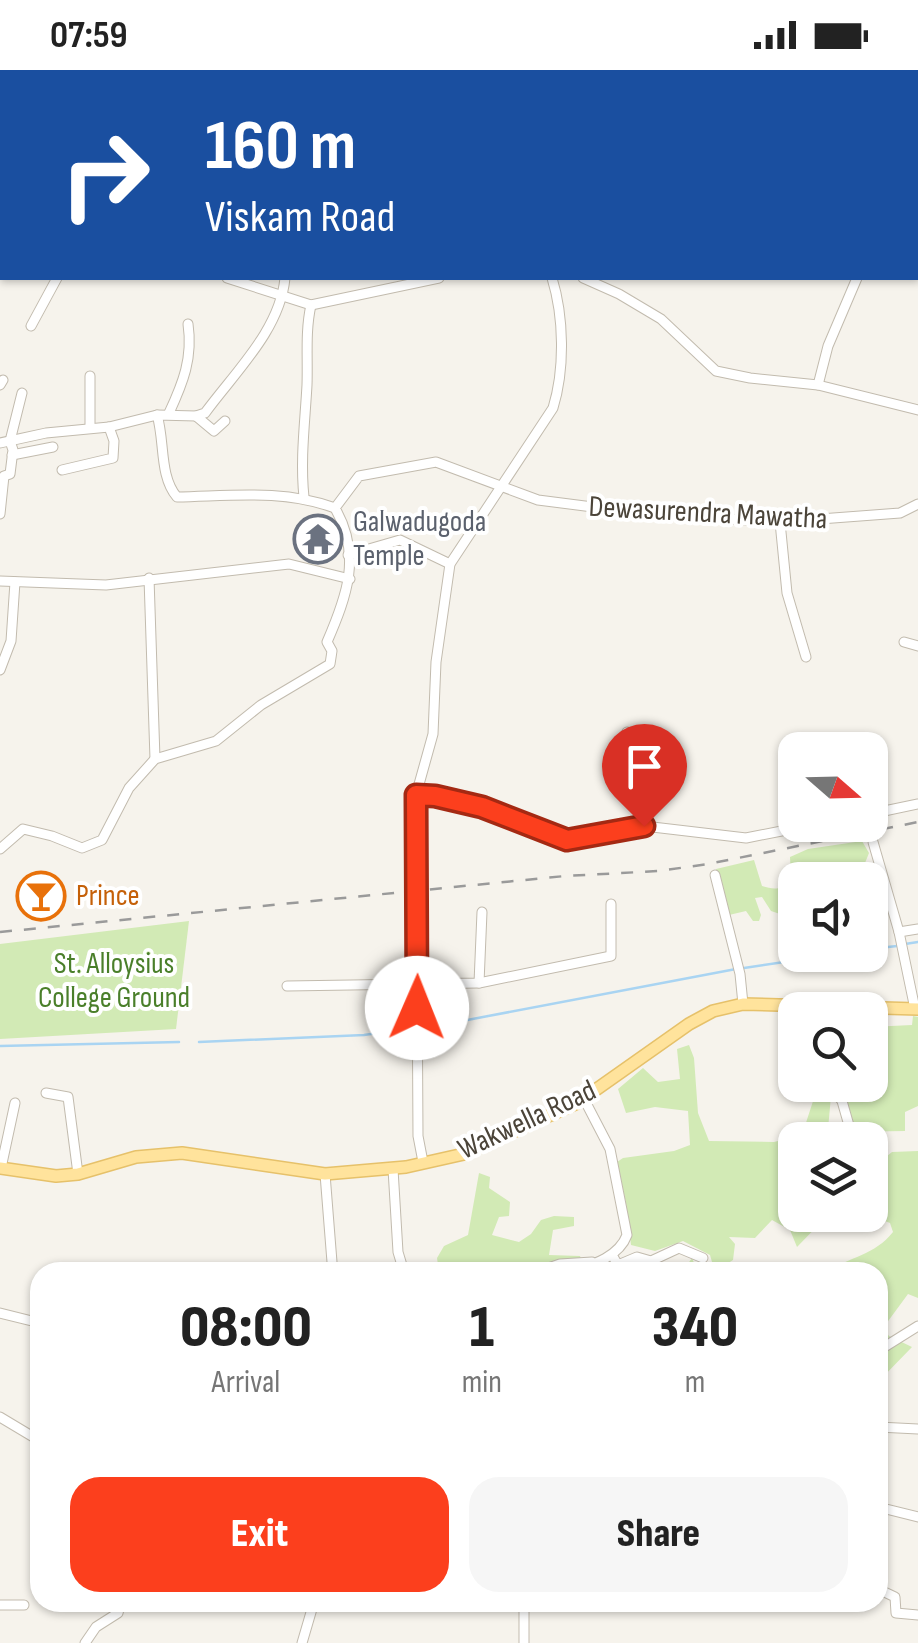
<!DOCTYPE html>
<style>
:root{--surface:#fff;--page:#f6f6f6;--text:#222;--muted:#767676;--accent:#fc3f1d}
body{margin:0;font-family:"Sofia Sans Condensed",sans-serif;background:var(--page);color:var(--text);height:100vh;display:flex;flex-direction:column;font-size:38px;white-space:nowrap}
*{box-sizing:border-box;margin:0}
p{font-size:32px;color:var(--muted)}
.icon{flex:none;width:55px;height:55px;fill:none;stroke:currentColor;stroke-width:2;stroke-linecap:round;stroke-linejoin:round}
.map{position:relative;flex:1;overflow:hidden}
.sheet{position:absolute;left:30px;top:1192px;width:858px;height:350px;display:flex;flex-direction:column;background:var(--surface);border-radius:30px;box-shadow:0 2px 8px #0004}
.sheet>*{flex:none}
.hud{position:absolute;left:0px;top:0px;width:920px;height:210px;box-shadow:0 2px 8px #0004;background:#1a4fa0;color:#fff;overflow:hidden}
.needle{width:65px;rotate:110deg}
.controls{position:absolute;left:778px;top:662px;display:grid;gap:20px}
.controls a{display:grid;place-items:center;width:110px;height:110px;border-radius:20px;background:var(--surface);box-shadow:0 2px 8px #0004;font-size:50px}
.pin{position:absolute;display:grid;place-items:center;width:85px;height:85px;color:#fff;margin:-102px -42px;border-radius:50% 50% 50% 0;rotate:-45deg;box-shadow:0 0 10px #0007}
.pin .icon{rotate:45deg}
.me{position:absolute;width:110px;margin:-55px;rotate:1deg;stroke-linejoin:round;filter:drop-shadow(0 0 8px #0008)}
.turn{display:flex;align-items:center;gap:35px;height:210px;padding:0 40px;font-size:45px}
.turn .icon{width:130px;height:130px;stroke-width:2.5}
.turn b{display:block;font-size:70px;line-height:85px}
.eta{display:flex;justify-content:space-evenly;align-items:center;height:170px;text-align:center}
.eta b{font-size:60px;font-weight:800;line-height:70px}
.action{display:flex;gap:20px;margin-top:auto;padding:20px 40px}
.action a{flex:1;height:115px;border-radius:30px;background:var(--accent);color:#fff;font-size:40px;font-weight:800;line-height:115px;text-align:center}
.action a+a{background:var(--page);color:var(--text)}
.status{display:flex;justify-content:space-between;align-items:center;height:70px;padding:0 50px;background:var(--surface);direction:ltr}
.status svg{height:28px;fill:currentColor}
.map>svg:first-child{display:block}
.green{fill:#d2eab5}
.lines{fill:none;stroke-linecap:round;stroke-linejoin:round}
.stream{stroke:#a9d4f2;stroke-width:2.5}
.minor-casing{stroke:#c2bbae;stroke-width:11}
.major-casing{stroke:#e6c16a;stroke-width:14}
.minor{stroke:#fff;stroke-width:9}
.major{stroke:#ffe39c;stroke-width:11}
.rail{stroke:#9a9a9a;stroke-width:2.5;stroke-dasharray:12 12;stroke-linecap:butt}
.route-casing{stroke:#a42913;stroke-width:25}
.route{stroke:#fc3f1d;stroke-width:18}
.labels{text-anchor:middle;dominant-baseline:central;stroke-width:8;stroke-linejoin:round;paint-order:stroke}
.street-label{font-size:30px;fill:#4b4439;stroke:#fff}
.worship-label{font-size:30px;fill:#5b616d;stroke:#fff;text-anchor:start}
.food-label{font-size:30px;fill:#c56008;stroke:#fff;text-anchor:start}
.park-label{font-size:30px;fill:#4a7f2a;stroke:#fff}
</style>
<div class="status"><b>07:59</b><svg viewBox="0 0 49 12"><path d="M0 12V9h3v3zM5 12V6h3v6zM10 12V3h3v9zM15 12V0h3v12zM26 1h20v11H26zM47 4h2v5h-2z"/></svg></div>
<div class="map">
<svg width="918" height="1573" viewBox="0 0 918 1573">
<rect width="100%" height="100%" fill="#f6f3ec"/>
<g class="green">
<path d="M862,771L869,783L865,793C840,796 820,810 795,810V849L771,841L762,827L755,828L761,845L759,851H753L746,841L729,845L723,834L716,799L754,790L762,816C775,820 781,820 791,810L790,787L808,779Z"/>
<path d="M189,851L176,959L0,969V874Z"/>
<path d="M913,946L918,947V1036L905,1042V1061L844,1062L845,1032L836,1015H870V957L912,955Z"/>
<path d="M689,975L694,988L698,1043L709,1071L774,1072L802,1065L815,1025L814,1015H832L827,1070H795V1145H828L797,1177L790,1160L772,1150L755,1168L729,1167L735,1174L733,1190L714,1202H682L692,1188L698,1202L714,1199L710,1185L683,1171L655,1181L631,1175L626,1133L617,1092L623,1088L674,1081L690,1075L688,1041L655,1037L626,1043L618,1019L643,998L658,1012L680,1009L677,979Z"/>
<path d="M918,1081V1228L908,1224L883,1258L889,1266L912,1277L878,1312V1202H825C850,1187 875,1185 893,1162L890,1153L869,1145L870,1094L876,1095L892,1082Z"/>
<path d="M479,1103L490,1107L489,1118L510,1132L509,1146L499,1147L492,1165L519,1172L531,1164L541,1150L554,1146L574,1147V1156L553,1160L549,1185L580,1186L586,1202L594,1192L606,1193L621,1202H439L437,1188L444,1176L468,1165Z"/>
</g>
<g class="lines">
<g class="stream">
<path d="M11,2L14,0"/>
<path d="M0,12L2,10"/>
<path d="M905,874L918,872"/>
<path d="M870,879L897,876"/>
<path d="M744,898L832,885"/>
<path d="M199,972L364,965L462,951L736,899"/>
<path d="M0,976L179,972"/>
</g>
<g class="minor-casing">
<g id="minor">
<path d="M167,0L170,2"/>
<path d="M508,0L510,2"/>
<path d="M684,0L686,2"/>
<path d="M33,2L35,0"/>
<path d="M528,2L529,0"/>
<path d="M606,2L614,0"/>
<path d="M812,2L813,0"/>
<path d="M0,74L2,68"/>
<path d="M0,129L2,130"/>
<path d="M918,191V192"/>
<path d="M227,208L311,235L439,208"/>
<path d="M583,208L619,224L661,249L716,301L750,308L818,315L918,340"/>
<path d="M31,256L57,208"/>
<path d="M90,306V358"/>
<path d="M0,315L3,310"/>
<path d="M818,315L828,276L857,208"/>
<path d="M169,343C183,313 193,288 188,254"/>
<path d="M157,345C165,371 159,406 177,427C232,426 282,419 335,438"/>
<path d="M196,346L214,361L225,351"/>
<path d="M0,373L46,363L109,357L157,345L196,346L205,343C235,302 280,260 285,208"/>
<path d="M12,385L53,377"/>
<path d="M62,400L113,388L114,371L109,357"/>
<path d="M304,427C300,390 305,352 307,315C308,288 305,262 311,235"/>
<path d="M0,444L4,406L10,404L13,380L10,371L22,323"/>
<path d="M780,452L787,523L806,587"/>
<path d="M348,485L400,470L450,494"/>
<path d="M149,508L155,689"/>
<path d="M0,511L106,515L289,494L350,509"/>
<path d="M904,572L918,576"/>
<path d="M0,600L11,571L15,512"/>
<path d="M627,662L622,678L644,687L639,712L644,756"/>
<path d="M416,725H435L482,737L567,769L644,756L746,768L812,755"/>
<path d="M870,744L918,734"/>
<path d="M873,772L899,862"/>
<path d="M0,779L23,759L52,766L82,778L102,770L129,718L155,689L216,671L261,635L330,594L332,581L327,572C347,526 362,485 335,438L359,406L436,392L538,430L655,445L780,452L900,443L918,434"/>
<path d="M715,805L740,904L743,934"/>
<path d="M870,835L889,830"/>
<path d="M479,913L482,842"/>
<path d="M287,916L479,913L611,886V834"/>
<path d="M915,939L899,862L918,859"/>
<path d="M829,1015L842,1031L850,1059"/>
<path d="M46,1023L68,1027L78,1104"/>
<path d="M423,1092L418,1066L416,725L433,664L436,592L450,494L553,338C565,299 564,247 552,208"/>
<path d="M1,1098L15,1033"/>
<path d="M393,1099L398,1182L404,1202"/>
<path d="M325,1104L332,1192"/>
<path d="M612,1185L618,1195L637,1187L651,1191L679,1178L703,1188"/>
<path d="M537,1202L560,1194L592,1192"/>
<path d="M571,1202C592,1195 619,1187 627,1165L610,1079L584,1029"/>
<path d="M0,1243L40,1253"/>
<path d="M878,1281L918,1256"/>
<path d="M0,1347L40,1371"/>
<path d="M878,1357L918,1359"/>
<path d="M878,1437L918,1447"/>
<path d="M878,1519L895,1527L896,1543L918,1545"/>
<path d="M520,1532L524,1541V1573"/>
<path d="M0,1535H24"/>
<path d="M85,1573L96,1557L118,1543L121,1532"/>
<path d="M302,1573L314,1532"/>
</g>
</g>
<g class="major-casing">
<path id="major" d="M0,1098L56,1106L78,1104L136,1087L182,1083L325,1104L406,1097L464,1084L577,1033L689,954L713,941L743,934L918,939"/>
</g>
<use href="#minor" class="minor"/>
<use href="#major" class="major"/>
<path class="rail" d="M0,862L565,806L659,801L708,794L918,752"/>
</g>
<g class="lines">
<g class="route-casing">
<path id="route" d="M417,938L416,725L435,726L482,737L567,770L644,756"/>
</g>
<use href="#route" class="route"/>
</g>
<defs>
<g id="temple-ring" transform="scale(2.5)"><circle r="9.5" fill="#fff" stroke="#6b7280" stroke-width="1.5"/><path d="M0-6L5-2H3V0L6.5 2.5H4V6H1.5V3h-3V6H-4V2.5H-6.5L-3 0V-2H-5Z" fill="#6b7280"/></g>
<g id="bar-ring" transform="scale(2.5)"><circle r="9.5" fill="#fff" stroke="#e8710a" stroke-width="1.5"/><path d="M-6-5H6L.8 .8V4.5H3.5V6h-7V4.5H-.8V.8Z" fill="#e8710a"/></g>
</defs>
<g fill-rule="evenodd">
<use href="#temple-ring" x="318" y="469"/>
<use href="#bar-ring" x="41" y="826"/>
</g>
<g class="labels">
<g class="street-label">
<text transform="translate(708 443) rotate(3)">Dewasurendra Mawatha</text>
<text transform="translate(527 1050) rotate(-25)">Wakwella Road</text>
</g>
<g class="worship-label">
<text x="353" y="452">Galwadugoda<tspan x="353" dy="34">Temple</tspan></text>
</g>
<g class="food-label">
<text x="76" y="826">Prince</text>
</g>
<g class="park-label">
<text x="114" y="894">St. Alloysius<tspan x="114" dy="34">College Ground</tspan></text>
</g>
</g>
</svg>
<div class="controls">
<a><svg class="needle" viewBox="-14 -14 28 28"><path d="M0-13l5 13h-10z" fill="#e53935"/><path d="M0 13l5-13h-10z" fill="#767676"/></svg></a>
<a><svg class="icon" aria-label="sound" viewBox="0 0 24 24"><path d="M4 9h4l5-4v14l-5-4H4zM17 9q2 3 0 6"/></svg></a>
<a><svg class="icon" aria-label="search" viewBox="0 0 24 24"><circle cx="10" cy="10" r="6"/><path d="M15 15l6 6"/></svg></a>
<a><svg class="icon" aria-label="layers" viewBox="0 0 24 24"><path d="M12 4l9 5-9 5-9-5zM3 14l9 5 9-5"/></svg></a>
</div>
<div class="pin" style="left:644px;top:756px;background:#d93025"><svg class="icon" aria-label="arrive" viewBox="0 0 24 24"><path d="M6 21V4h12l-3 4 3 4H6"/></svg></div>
<svg class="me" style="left:417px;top:938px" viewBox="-20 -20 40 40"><circle r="19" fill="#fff"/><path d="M0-13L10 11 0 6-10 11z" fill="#fc3f1d"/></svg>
<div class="hud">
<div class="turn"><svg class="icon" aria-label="right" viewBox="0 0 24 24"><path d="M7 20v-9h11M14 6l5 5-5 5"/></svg><div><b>160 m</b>Viskam Road</div></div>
</div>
<section class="sheet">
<div class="eta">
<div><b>08:00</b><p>Arrival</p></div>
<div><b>1</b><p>min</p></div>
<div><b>340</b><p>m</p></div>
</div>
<div class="action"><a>Exit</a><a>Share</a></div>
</section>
</div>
